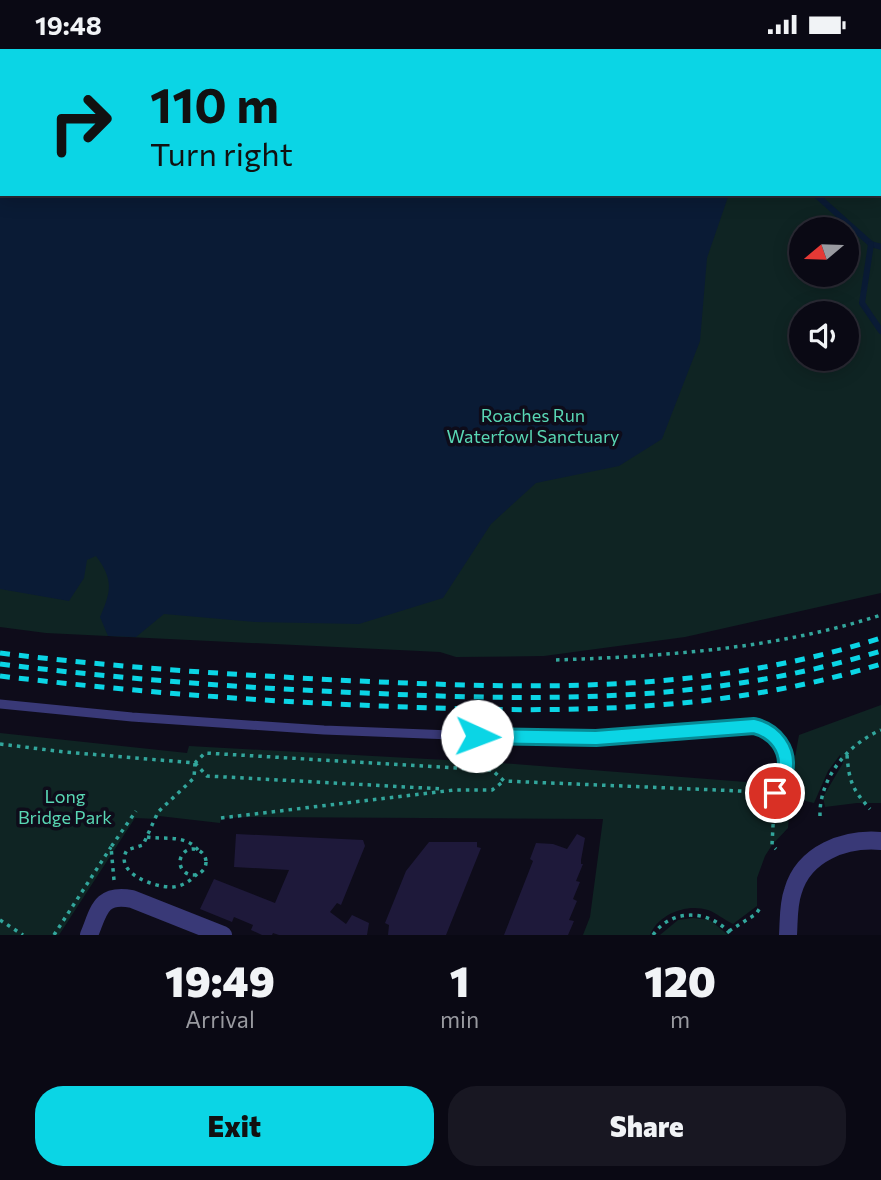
<!DOCTYPE html>
<style>
:root{--surface:#0a0914;--page:#181722;--text:#f1f3f6;--muted:#999aa0;--line:#2a2a34;--accent:#0bd5e5}
body{margin:0;font-family:Commissioner,sans-serif;background:var(--page);color:var(--text);height:100vh;display:flex;flex-direction:column;font-size:26px;white-space:nowrap}
*{box-sizing:border-box;margin:0}
p{font-size:23px;color:var(--muted)}
.icon{flex:none;width:38px;height:38px;fill:none;stroke:currentColor;stroke-width:2;stroke-linecap:round;stroke-linejoin:round}
.map{position:relative;height:886px;overflow:hidden}
.drawer{display:flex;flex-direction:column;background:var(--surface);flex:1}
.drawer>*{flex:none}
.banner{position:absolute;left:0px;top:0px;width:882px;height:147px;box-shadow:0 4px 18px #0003,0 0 0 2px var(--line);background:#0bd5e5;color:#111;overflow:hidden}
.needle{width:46px;rotate:251deg}
.fabs{position:absolute;left:789px;top:168px;display:grid;gap:14px}
.fabs a{display:grid;place-items:center;width:70px;height:70px;border-radius:50%;background:var(--surface);box-shadow:0 4px 18px #0003,0 0 0 2px var(--line);font-size:35px}
.pin{position:absolute;display:grid;place-items:center;width:60px;height:60px;color:#fff;margin:-30px;border:4px solid #fff;border-radius:50%;box-shadow:0 2px 7px #0007}
.me{position:absolute;width:77px;margin:-38px;rotate:92deg;stroke-linejoin:round;filter:drop-shadow(0 0 5px #0008)}
.turn{display:flex;align-items:center;gap:24px;height:147px;padding:0 35px;font-size:32px}
.turn .icon{width:91px;height:91px;stroke-width:2.5}
.turn b{display:block;font-size:49px;line-height:60px}
.eta{display:flex;justify-content:space-evenly;align-items:center;height:119px;text-align:center}
.eta b{font-size:42px;font-weight:800;line-height:49px}
.button{display:flex;gap:14px;margin-top:auto;padding:14px 35px}
.button a{flex:1;height:80px;border-radius:28px;background:var(--accent);color:#111;font-size:28px;font-weight:800;line-height:80px;text-align:center}
.button a+a{background:var(--page);color:var(--text)}
.status{display:flex;justify-content:space-between;align-items:center;height:49px;padding:0 35px;background:var(--surface);direction:ltr}
.status svg{height:19px;fill:currentColor}
.map>svg:first-child{display:block}
.green{fill:#0f2423;fill-rule:evenodd}
.water{fill:#0a1b35}
.lines{fill:none;stroke-linecap:round;stroke-linejoin:round}
.stream{stroke:#0a1b35;stroke-width:6}
.building{fill:#1e193a}
.path{stroke:#32a69c;stroke-width:3.5;stroke-dasharray:3.5 5;stroke-linecap:butt}
.service{stroke:#393977;stroke-width:9}
.minor{stroke:#393977;stroke-width:18}
.tertiary{stroke:#393977;stroke-width:18}
.rail{stroke:#0bd5e5;stroke-width:5;stroke-dasharray:10 9;stroke-linecap:butt}
.route-casing{stroke:#078a95;stroke-width:18}
.route{stroke:#0bd5e5;stroke-width:12}
.labels{text-anchor:middle;dominant-baseline:central;stroke-width:7;stroke-linejoin:round;paint-order:stroke}
.park-label{font-size:18px;fill:#59d7b4;stroke:#0e0c1a}
</style>
<div class="status"><b>19:48</b><svg viewBox="0 0 49 12"><path d="M0 12V9h3v3zM5 12V6h3v6zM10 12V3h3v9zM15 12V0h3v12zM26 1h20v11H26zM47 4h2v5h-2z"/></svg></div>
<div class="map">
<svg width="881" height="886" viewBox="0 0 881 886">
<rect width="100%" height="100%" fill="#0e0c1a"/>
<g class="green">
<path d="M0,0H881V544L685,588L544,607L456,608L440,603L46,584L0,578ZM2,2H880V145H2ZM802,180H847V226H802ZM802,264H847V310H802Z"/>
<path d="M881,656V754H857L825,758L823,748L843,714L840,706L828,722L814,754L793,749L792,729L788,779L772,796L765,807L757,829V857L733,875C724,871 717,864 708,861C687,854 658,865 650,886H583L590,868L603,770L253,768L221,769L220,774L159,767L157,770L135,769L59,886H0V684L187,704L189,697L501,714L759,734L760,723L792,725L799,686Z"/>
<path d="M693,869L710,871L728,886H660L678,871Z"/>
</g>
<path class="water" d="M0,0H779L2,2V145H729L707,209L700,292L662,390L619,417L536,434L491,475L443,549L359,575L255,573L164,565L136,588L108,587L100,568C111,543 114,531 96,507L87,511L84,529L69,552L0,540Z"/>
<g class="lines">
<g class="stream">
<path d="M815,145L871,195L881,198"/>
<path d="M871,195L862,254L881,282"/>
</g>
</g>
<g class="building">
<path d="M236,785L363,791L365,797L341,856L337,854L330,863L346,875L352,866L369,874L367,886H279L273,884L272,886H262L251,881L253,876L234,868L232,873L200,860L214,830L275,854L289,821L234,818Z"/>
<path d="M577,785L585,789L581,811V815H583L576,832L580,833L573,850L577,852L569,871L574,872L568,886H504L533,812L530,810L536,794L553,795L567,800Z"/>
<path d="M429,793H477V798L481,799L446,886H388L389,876L385,874L406,822Z"/>
</g>
<g class="lines">
<g class="path">
<path d="M556,611C666,607 776,600 881,566"/>
<path d="M0,695L65,703L195,714L205,704L492,721L504,732L764,743"/>
<path d="M847,706C849,732 852,740 870,760"/>
<path d="M195,714L207,727L443,740"/>
<path d="M195,714L194,729L158,763L143,796L127,801C113,824 155,839 173,838C183,837 190,832 197,825"/>
<path d="M774,758L772,796L776,800"/>
<path d="M820,767C819,729 848,695 881,681"/>
<path d="M221,769L454,741H492L504,732"/>
<path d="M147,788C165,791 185,785 198,801"/>
<circle cx="193" cy="813" r="13"/>
<path d="M114,831L111,798L136,762"/>
<path d="M0,871L23,886"/>
<path d="M729,882L756,865L760,859"/>
<path d="M54,886L111,798"/>
<path d="M653,886C672,858 712,861 731,886"/>
</g>
<path class="service" d="M0,655L132,668L324,681L502,688L596,689L754,677C775,682 790,701 785,723C783,730 778,737 775,744"/>
<path class="minor" d="M89,886C99,862 100,844 132,850L223,886"/>
<path class="tertiary" d="M788,886C789,871 788,856 793,842C804,804 845,789 881,792"/>
<g class="rail">
<path d="M0,604C119,619 238,626 358,632C538,640 706,645 881,589"/>
<path d="M0,615C121,630 243,639 365,644C543,652 709,655 881,602"/>
<path d="M0,627C126,642 254,652 381,657C550,664 718,666 881,615"/>
</g>
</g>
<g class="lines">
<g class="route-casing">
<path id="route" d="M477,687L596,689L754,677C775,682 790,701 785,723C783,730 778,737 775,744"/>
</g>
<use href="#route" class="route"/>
</g>
<g class="labels">
<g class="park-label">
<text x="533" y="366">Roaches Run<tspan x="533" dy="21">Waterfowl Sanctuary</tspan></text>
<text x="65" y="747">Long<tspan x="65" dy="21">Bridge Park</tspan></text>
</g>
</g>
</svg>
<div class="fabs">
<a><svg class="needle" viewBox="-14 -14 28 28"><path d="M0-13l5 13h-10z" fill="#e53935"/><path d="M0 13l5-13h-10z" fill="#999aa0"/></svg></a>
<a><svg class="icon" aria-label="sound" viewBox="0 0 24 24"><path d="M4 9h4l5-4v14l-5-4H4zM17 9q2 3 0 6"/></svg></a>
</div>
<div class="pin" style="left:775px;top:744px;background:#d93025"><svg class="icon" aria-label="arrive" viewBox="0 0 24 24"><path d="M6 21V4h12l-3 4 3 4H6"/></svg></div>
<svg class="me" style="left:477px;top:687px" viewBox="-20 -20 40 40"><circle r="19" fill="#fff"/><path d="M0-13L10 11 0 6-10 11z" fill="#0bd5e5"/></svg>
<div class="banner">
<div class="turn"><svg class="icon" aria-label="right" viewBox="0 0 24 24"><path d="M7 20v-9h11M14 6l5 5-5 5"/></svg><div><b>110 m</b>Turn right</div></div>
</div>
</div>
<section class="drawer">
<div class="eta">
<div><b>19:49</b><p>Arrival</p></div>
<div><b>1</b><p>min</p></div>
<div><b>120</b><p>m</p></div>
</div>
<div class="button"><a>Exit</a><a>Share</a></div>
</section>
